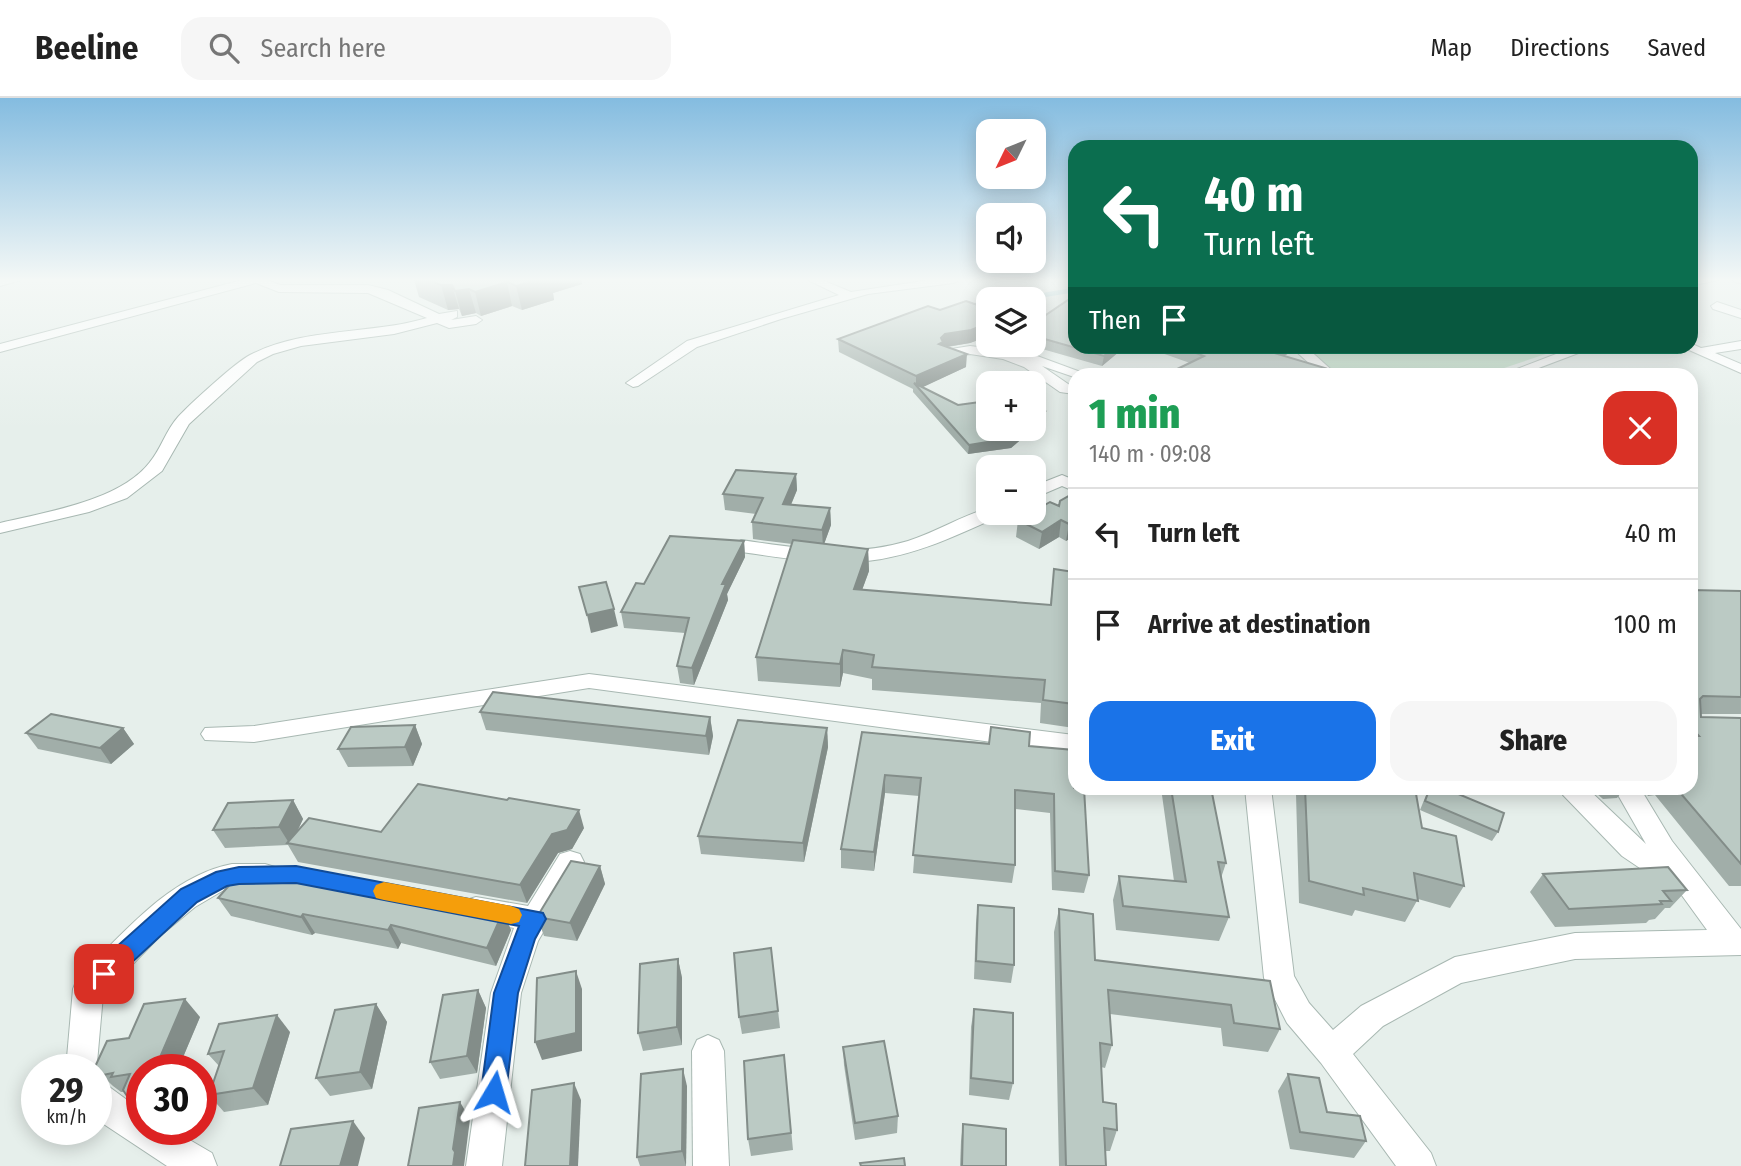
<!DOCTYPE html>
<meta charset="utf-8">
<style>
:root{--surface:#fff;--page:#f6f6f6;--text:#222;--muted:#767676;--line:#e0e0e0;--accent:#1a73e8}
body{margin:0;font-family:"Fira Sans Condensed",sans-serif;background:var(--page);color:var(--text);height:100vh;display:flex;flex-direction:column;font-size:26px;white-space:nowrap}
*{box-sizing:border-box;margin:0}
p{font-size:23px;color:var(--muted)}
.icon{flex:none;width:38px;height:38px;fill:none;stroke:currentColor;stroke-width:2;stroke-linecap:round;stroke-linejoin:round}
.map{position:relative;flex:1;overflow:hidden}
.panel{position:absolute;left:1068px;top:270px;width:630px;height:427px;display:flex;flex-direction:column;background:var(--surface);border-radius:21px;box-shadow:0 4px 18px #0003}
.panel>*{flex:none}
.top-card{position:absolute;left:1068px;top:42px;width:630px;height:214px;border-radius:21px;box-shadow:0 4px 18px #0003;background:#0b6e4f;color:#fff;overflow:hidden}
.needle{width:46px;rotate:227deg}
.buttons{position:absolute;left:976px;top:21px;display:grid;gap:14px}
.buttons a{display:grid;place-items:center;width:70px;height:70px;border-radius:14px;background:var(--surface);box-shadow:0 4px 18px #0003;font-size:35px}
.speed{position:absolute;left:21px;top:956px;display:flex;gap:14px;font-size:35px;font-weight:700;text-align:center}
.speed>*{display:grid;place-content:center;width:91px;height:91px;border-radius:50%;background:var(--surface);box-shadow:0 4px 18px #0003;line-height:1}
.speed small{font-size:18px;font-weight:400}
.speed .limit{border:10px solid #d22;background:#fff;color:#111}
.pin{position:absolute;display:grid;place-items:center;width:60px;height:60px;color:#fff;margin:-30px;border-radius:14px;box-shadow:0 4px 10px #0006}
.me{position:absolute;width:77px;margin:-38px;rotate:7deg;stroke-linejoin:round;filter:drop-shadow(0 0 5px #0008)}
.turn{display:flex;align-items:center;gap:24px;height:147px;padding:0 21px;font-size:32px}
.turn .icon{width:91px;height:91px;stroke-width:2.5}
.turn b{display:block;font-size:49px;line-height:60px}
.then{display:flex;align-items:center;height:66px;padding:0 21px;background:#0003;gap:14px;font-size:26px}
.round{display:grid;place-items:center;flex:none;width:74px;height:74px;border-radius:21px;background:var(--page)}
.headline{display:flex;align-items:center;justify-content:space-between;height:119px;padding:0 21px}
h1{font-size:42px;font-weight:800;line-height:52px;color:#1e9e55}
.cta{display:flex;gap:14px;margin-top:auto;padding:14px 21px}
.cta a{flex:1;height:80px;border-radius:21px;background:var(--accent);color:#fff;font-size:28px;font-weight:800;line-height:80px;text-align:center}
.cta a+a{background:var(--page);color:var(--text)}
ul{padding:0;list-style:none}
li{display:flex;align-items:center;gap:21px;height:91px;padding:0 21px;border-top:2px solid var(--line)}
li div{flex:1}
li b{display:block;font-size:26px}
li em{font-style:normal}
header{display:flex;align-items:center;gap:42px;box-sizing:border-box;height:98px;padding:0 35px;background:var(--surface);border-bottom:2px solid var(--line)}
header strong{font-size:33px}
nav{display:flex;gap:38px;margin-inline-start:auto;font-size:24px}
.search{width:490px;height:63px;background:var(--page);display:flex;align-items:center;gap:18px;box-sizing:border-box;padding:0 24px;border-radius:21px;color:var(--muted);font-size:26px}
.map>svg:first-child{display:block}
.green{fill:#bfe0c8}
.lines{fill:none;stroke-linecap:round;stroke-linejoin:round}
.stream{stroke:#8ec9d4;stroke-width:4.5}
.minor-casing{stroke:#a8b8b2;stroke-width:2}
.minor{fill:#fff;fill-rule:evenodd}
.wall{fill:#a1aea9}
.shaded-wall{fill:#838d89}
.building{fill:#bbcac4;stroke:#838d89;stroke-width:2}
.route{fill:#1a73e8;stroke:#114b97;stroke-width:2}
.slow{fill:#f59e0b}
</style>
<header>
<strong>Beeline</strong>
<div class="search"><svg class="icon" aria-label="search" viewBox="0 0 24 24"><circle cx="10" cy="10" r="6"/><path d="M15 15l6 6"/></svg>Search here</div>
<nav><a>Map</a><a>Directions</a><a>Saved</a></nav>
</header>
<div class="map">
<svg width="1741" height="1068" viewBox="0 0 1741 1068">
<rect width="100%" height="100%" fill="#e6efeb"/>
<path class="green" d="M1301,249H1567L1486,276H1335Z"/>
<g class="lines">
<g class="stream">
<path d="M1020,201L1074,192"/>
<path d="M969,208L989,205"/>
</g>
<g class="minor-casing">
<g id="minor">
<path d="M0,182H21L0,188Z"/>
<path d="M242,182H267L280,187H368L388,192L439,216L457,213V219L451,222L476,218L482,222L476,226L449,230L437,225L394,236L301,248L273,256L257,264L189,326L162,373L127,400L89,414L0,435V425C46,414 120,403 150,364C161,351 166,332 178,319C190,306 236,264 250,257C304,229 370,237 427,220L368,195L279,194L256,185L0,254V246Z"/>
<path d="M808,182H822L851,194L929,182H959L953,185L868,196L781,221L697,249L638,288L633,289L626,285L687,243L839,197Z"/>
<path d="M1690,182H1718L1690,188Z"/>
<path d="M1733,182H1741V185L1735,184Z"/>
<path d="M1717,204L1741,212V220L1713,211L1711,208Z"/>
<path d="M1741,243V251L1715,255L1741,266V275L1680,248H1690V245L1701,250Z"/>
<path d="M970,248L995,251L1023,258L1029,255L1086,276H1074V279L1042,268L1074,290V296L1060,294L1024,269L1003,261L970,256L950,259L943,255L945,252Z"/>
<path d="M1290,248H1305L1336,276H1321Z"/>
<path d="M1577,248H1597L1523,276H1504Z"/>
<path d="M1062,377L1074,382V393L1062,388L1034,400V388Z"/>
<path d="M989,410V415H1000L997,419C952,440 904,462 854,464C816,466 779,459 741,454L732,448L741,442C798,450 852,460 908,443C936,434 961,418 989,410Z"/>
<path d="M589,576L1074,637V655L589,590L254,644L205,642L201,636L205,630L254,628Z"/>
<path d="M1245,690H1271L1294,878L1309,905L1333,932L1361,908L1455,859L1575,835L1707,832L1678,792L1668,789L1622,758L1563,697L1560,690H1587L1646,746L1614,690H1640L1672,743L1741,831V857L1575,861L1461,885L1383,928L1353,956L1431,1055L1436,1068H1396L1321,965L1287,925L1264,880Z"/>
<path d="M570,753L580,756L584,764L538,843L521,895L502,1068H466L491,895L514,830L466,820L462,811L466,802L476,799L528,808L560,756Z"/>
<path d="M232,766H265L275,769L279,777L275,785L265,788L229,789L195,809L160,838L103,897L96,976V971H66L73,891L77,881C121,838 169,778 232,766Z"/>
<path d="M708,937L719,942L724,953L729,1068H693L692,953L697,942Z"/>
<path d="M96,983L108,988L142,1013V1031H171L212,1055L217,1068H167L96,1021Z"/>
</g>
</g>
<use href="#minor" class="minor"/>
</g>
<g class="wall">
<path d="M414,182H581L582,186L553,195L554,202L522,212L512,208L481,218L476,215L462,218L459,211L448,212L419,199Z"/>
<path d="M989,211V238L970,245L948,249L966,269L922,289L989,331H1033L1011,350L968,356L913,294V291L839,254L838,241L940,212Z"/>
<path d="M1034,225L1074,248H1126L1102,268L1028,247H1034Z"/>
<path d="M1157,248H1291L1289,255L1284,258L1190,265L1156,253Z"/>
<path d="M1074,356V374L1068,371L1070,357Z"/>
<path d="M796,376L797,392L791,407L830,410L831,427L824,446L868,451L869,473L862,492L1050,507L1054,471L1074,474V630L1040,625L1041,605L872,592V581L843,575L840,589L758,583L756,559L792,446L753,441L752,424L756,416L725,412L723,396Z"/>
<path d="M1074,395V438L1066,443L1059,439L1039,451L1016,439L1018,422L1059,408Z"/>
<path d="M744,443L745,459L727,496L728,502L694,587L680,585L677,568L685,535L624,530L621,514L644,486Z"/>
<path d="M1690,492L1741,493V616H1701V619L1741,620V788H1729L1655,697L1648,698L1643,690H1690Z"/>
<path d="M480,614L710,619L713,638L709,657L486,632Z"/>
<path d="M415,627L422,646L413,668L348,669L338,651Z"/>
<path d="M123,630L134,646L111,666L38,651L26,635Z"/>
<path d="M827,630L828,649L804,764L701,756L698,738Z"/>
<path d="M862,634L1074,652L1089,777L1084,795L1052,792L1050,715L1015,711V767L1012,785L913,775L919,698L885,695L874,773L841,770V751Z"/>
<path d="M1161,690H1218L1217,692L1211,691L1226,765L1221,780L1229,819L1219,843L1116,832L1113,802L1119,778L1174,783Z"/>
<path d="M1298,690H1415L1422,730L1464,788L1450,810L1418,801L1405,824L1355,812L1352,818L1299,805L1296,696Z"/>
<path d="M1429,690H1444L1498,734L1492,743L1420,712Z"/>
<path d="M1590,690H1625L1617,700L1603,701Z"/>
<path d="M293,702L303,721L297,734H381L584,730L572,751L558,755L527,805L298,764L288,747L225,750L213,732Z"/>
<path d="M600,768L605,786L577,843L544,838L537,819Z"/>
<path d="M1543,776L1687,792L1670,810H1665L1655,821L1649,822L1646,825L1555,829L1530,794Z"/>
<path d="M218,800L503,814L511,832L496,868L401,845L398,851L315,835L312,837L231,818Z"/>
<path d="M978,807L1014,867L1011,885L974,881L976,825Z"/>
<path d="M1059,811L1095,862L1270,883L1280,931L1268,954L1223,948L1221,930L1110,916L1112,947L1105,970L1101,969L1103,1004L1117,1032L1110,1053H1105L1106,1068H1059L1054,834Z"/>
<path d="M771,850L780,930L742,936L739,919Z"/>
<path d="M678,861L682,880V947L643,953L638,935Z"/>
<path d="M478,892L486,910L477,975L440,981L430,964Z"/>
<path d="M376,906L387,924L372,991L330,998L316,980Z"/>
<path d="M974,911L1013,985L1009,1002L969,997L971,929Z"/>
<path d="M200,919L178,971H142V1012L127,998L124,994H121L113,988L96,972L129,940Z"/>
<path d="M290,934L268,1007L224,1014L209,997L219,968L208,956Z"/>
<path d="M843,949L898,1018L897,1035L855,1042L844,967Z"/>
<path d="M784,957L793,1052L751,1058L748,1041Z"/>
<path d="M1288,976L1327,1014L1366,1043L1354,1060L1290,1051L1278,993Z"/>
<path d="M687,988L686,1068H640L637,1059Z"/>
<path d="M963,1026L1006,1068H960L961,1043Z"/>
</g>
<g class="shaded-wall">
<path d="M537,182H581L582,186L553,195L554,202L522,212L516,188Z"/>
<path d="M507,184L512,208L481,218L475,194Z"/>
<path d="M441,187H452L459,211L448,212Z"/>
<path d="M469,191L476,215L462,218L455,193Z"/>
<path d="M989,225V238L970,245L945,249L939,246L945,236Z"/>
<path d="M1115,248H1126L1102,268L1104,258Z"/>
<path d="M1285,248H1291L1289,255L1271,266L1274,255Z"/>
<path d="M967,256L966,269L919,291L916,288V278Z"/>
<path d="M1325,270L1324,276H1315Z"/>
<path d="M1044,314L1042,323L1034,330V322Z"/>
<path d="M1024,331H1033L1011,350L968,356L969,347Z"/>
<path d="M796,376L797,392L784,423L783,406Z"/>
<path d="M830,410L831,427L823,449L822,432Z"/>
<path d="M1061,422L1059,439L1039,451L1042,434Z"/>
<path d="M1074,423V438L1066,443L1069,426Z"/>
<path d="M744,443L745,459L727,496L728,502L694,587L692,570L722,486Z"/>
<path d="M868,451L869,473L854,514V491Z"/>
<path d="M614,511L618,528L591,535L587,517Z"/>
<path d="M843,552V575L840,589V566Z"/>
<path d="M710,619L713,638L709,657L706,638Z"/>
<path d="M415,627L422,646L413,668L405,649Z"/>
<path d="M123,630L134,646L111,666L100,650Z"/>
<path d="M827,630L828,649L804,764L803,745Z"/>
<path d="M885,677V695L874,773V754Z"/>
<path d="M293,702L303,721L291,746L289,745L279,729Z"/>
<path d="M579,712L584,730L572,751L558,755L527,805L520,787L552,736Z"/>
<path d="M600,768L605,786L577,843L570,825Z"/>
<path d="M503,814L511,832L496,868L487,850Z"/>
<path d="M303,816L315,835L312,837L301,819Z"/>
<path d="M391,827L401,845L398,851L388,832Z"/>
<path d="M678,861L682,880V947L677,929Z"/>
<path d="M576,873L582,891V953L542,962L535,944Z"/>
<path d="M478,892L486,910L477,975L467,958Z"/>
<path d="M185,901L200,919L178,971H155Z"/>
<path d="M376,906L387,924L372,991L360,974Z"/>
<path d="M277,917L290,934L268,1007L253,990Z"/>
<path d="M683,971L687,988L686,1068L682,1053Z"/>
<path d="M574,985L581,1002L578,1068H570Z"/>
<path d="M460,1004L470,1021L464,1068H453V1051Z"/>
<path d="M353,1023L365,1040L358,1068H340Z"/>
</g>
<g class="building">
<path d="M428,182H537L516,188L507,184L475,194L469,191L455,193L452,187H441Z"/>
<path d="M1074,198V248H1115L1104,258L1034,238V225Z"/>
<path d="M966,203L989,211V225L971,232L945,236L941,240L943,244L939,246L967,256L916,278L838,241L928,208L940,212Z"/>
<path d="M1177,248H1285L1274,255L1325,270L1315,276H1167L1204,258Z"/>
<path d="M914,285L958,307L987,303L989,304V331H1024L1012,340L969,347Z"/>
<path d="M1044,314L1034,322V315Z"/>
<path d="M736,372L796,376L783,406L830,410L822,432L752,424L763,400L723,396Z"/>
<path d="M1074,395V423L1069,426L1061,422L1042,434L1018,422L1031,415H1034V413L1050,404L1059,408L1060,403Z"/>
<path d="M670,438L744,443L722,486H726L692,570L677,568L689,520L621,514L636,485L644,486Z"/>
<path d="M793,442L868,451L854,491L1051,507L1054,471L1074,474V606L1043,602L1045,582L872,569L874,557L843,552L840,566L756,559Z"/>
<path d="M606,484L614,511L587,517L579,489Z"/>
<path d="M1690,492L1741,493V599L1703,598L1700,601L1701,619L1741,620V766L1676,690H1690V638H1699L1690,628Z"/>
<path d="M493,594L710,619L706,638L480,614Z"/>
<path d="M51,616L123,630L100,650L26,635Z"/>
<path d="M738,622L827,630L803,745L698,738Z"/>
<path d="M415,627L405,649L338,651L351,629Z"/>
<path d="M991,629L1030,634L1029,648L1074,652V690H1084L1089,777L1055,773L1054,696L1015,692V767L913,757L921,680L885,677L874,754L841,751L862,634L989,646Z"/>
<path d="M418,686L507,702L509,700L579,712L567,732L552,736L520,787L287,745L309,720L381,734Z"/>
<path d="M1171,690H1211L1226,765L1218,764L1229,819L1123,808L1119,778L1186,784Z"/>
<path d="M1305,690H1415L1422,730L1456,738L1464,788L1414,775L1418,803L1363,790L1364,797L1309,783Z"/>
<path d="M1430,690H1444L1504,715L1498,734L1425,703Z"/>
<path d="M293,702L279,729L213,732L228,705Z"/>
<path d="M571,763L600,768L570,825L537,819Z"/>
<path d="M1668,769L1687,792L1663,793L1671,803H1660L1662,806L1569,811L1543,776Z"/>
<path d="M284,772L503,814L487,850L391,827L388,832L303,816L301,819L218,800L241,774Z"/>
<path d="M978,807L1014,810V867L976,863Z"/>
<path d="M1059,811L1093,816L1095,862L1270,883L1280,931L1234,925L1231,907L1108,892L1112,947L1100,945L1103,1004L1116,1006L1117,1032L1104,1030L1106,1068H1066Z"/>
<path d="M771,850L778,913L739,919L734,855Z"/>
<path d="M678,861L677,929L638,935L640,866Z"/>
<path d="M576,873V935L535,944L537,880Z"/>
<path d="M478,892L467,958L430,964L443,897Z"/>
<path d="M185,901L155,971H142V996L127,998L123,992L130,976L111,979L113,975L103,977L94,971L107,943L129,940L144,906Z"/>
<path d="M376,906L360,974L316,980L335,912Z"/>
<path d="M974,911L1013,915V985L971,980Z"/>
<path d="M277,917L253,990L209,997L224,953L208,956L219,926Z"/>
<path d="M884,943L898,1018L855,1025L843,949Z"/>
<path d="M784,957L791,1035L748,1041L744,963Z"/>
<path d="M683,971L682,1053L637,1059L641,976Z"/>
<path d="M1288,976L1319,980L1327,1014L1360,1018L1366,1043L1300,1034Z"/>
<path d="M574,985L570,1068H525L532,992Z"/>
<path d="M460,1004L453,1051L455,1054L453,1068H408L419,1010Z"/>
<path d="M353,1023L340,1068H280L291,1031Z"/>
<path d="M963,1026L1006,1031V1068H962Z"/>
<path d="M904,1060L905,1068H861L860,1065Z"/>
</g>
<linearGradient id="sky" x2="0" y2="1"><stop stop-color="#84bce0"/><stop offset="0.55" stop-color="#f4f8f6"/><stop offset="1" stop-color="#f4f8f6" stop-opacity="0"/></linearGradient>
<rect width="1741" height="331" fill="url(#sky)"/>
<path class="route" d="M296,768L543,815L546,821L535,841L518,895L506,994L502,1003L494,1007L485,1003L481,994L494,895L519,828L296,785L239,786L227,788L197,804L112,883L104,886L95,883L92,876L95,868L181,791L216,774L239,769Z"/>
<path class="slow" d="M384,784L511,808L519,811L522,817L519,824L511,826L384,802L376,800L373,793L376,787Z"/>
</svg>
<div class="buttons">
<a><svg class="needle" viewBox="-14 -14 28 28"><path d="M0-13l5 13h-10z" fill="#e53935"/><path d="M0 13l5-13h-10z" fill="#767676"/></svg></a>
<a><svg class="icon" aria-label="sound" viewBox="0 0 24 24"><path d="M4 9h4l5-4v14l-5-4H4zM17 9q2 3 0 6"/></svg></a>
<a><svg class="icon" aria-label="layers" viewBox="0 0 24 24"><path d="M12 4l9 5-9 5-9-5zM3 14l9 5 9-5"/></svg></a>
<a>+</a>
<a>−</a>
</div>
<div class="speed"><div>29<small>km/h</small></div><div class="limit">30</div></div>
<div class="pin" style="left:104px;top:876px;background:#d93025"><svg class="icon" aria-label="arrive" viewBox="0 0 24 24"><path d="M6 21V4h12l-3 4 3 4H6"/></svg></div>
<svg class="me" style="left:494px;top:994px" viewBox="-20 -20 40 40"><path d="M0-17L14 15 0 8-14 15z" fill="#1a73e8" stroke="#fff" stroke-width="4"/></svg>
<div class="top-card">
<div class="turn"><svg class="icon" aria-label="left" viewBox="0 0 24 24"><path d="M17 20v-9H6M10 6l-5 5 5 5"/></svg><div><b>40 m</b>Turn left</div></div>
<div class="then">Then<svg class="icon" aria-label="arrive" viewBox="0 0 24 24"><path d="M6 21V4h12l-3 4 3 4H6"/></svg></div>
</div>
<section class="panel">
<div class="headline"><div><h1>1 min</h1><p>140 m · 09:08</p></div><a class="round" style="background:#d93025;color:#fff"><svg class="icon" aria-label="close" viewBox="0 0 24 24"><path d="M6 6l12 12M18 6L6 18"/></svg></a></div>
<ul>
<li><svg class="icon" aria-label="left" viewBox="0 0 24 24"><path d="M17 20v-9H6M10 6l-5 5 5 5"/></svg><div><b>Turn left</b></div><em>40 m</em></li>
<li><svg class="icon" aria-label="arrive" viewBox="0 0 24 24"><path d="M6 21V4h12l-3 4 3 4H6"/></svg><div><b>Arrive at destination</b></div><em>100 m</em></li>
</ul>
<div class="cta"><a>Exit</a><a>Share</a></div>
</section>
</div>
